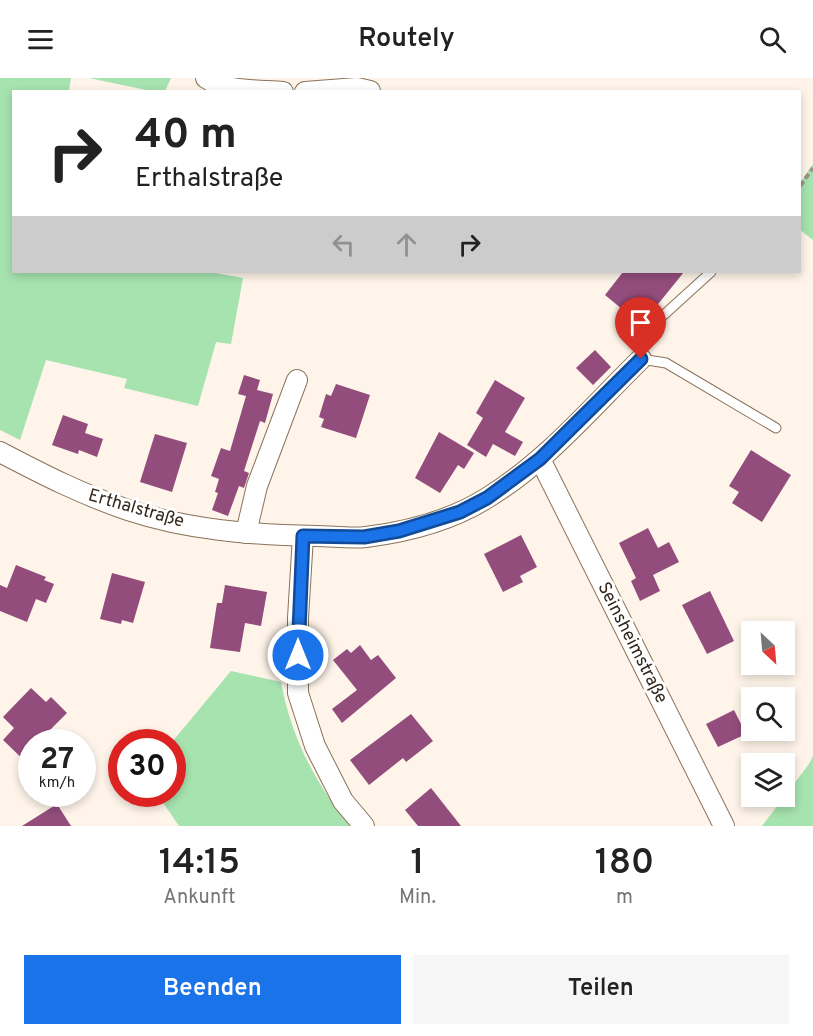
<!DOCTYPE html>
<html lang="de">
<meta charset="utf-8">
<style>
:root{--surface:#fff;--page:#f6f6f6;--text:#222;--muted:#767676;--accent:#1a73e8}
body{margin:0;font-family:Overpass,sans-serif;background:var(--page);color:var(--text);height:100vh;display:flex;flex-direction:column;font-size:22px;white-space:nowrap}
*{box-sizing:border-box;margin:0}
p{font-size:20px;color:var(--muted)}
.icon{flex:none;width:33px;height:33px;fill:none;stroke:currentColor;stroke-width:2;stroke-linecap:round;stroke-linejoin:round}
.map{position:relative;height:748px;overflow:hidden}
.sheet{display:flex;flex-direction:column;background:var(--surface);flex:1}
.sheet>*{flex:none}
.guide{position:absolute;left:12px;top:12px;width:789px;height:183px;border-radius:0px;box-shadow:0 3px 9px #0003;background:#fff;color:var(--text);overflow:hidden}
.needle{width:39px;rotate:154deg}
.controls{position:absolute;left:741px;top:543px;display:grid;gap:12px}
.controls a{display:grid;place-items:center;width:54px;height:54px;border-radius:0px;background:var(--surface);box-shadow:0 3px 9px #0003;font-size:30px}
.speed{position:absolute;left:18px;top:651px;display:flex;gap:12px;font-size:30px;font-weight:700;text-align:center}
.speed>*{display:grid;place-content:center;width:78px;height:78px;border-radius:50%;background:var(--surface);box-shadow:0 3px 9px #0003;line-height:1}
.speed small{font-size:15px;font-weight:400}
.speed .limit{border:9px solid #d22;background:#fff;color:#111}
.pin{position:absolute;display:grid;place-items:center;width:51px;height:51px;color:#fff;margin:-62px -26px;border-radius:50% 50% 50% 0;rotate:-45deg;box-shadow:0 0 6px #0007}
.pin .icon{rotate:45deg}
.me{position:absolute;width:66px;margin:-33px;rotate:0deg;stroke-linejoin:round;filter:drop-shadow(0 0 4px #0008)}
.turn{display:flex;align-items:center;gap:21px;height:126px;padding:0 24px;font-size:27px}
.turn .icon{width:78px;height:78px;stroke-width:2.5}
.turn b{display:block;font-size:42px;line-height:51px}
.lanes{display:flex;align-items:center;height:57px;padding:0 24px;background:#0003;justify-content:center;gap:30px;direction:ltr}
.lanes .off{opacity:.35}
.eta{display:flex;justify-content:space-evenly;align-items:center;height:102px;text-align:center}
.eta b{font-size:36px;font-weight:600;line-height:42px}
.action{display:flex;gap:12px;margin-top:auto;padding:12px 24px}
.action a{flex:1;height:69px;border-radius:0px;background:var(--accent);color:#fff;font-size:24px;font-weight:600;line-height:69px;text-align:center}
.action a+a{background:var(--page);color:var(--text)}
header{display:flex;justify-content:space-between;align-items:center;height:78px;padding:0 24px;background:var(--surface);font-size:27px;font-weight:600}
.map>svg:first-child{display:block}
.green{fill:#a6e3af}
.building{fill:#934d7c}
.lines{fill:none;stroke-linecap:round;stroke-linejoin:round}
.service-casing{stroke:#8a735a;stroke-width:11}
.minor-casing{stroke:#8a735a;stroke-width:22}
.path{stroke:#9d9388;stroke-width:4;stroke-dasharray:6 3;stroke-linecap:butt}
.service{stroke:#fff;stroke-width:9}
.minor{stroke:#fff;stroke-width:20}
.route-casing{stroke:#114b97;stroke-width:15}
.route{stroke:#1a73e8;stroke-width:10}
.labels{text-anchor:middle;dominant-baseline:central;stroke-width:6;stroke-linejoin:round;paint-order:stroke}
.street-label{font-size:18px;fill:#32281d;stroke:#fff}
</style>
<header><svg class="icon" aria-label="menu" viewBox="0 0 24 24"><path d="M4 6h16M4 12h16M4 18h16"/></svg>Routely<svg class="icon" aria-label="search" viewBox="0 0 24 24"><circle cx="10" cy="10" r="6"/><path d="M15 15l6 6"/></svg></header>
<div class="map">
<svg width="813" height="748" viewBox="0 0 813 748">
<rect width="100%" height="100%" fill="#fef4e9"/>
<g class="green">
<path d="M0,0H71L69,13L14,14V194H210L243,200L231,266L216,264L198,328L124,310L127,301L46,282L20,362L0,352Z"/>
<path d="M89,0H171L165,13L156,14Z"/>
<path d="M813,86V162L800,152V105Z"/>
<path d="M231,593L281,604C291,659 315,705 350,748H179L157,716H172V664Z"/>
<path d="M813,678V748H762L809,686Z"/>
</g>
<g class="building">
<path d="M623,194H684L646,241L622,231L605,217Z"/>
<path d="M595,272L611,289L593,307L576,290Z"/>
<path d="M244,297L260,302L257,312L273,316L265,345L260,343L244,393L249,395L244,410L239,408L228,438L212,432L218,415L215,414L219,401L211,398L221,370L230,373L246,318L238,316Z"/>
<path d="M495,302L525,320L505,354L523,364L515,378L493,366L486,379L467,367L483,340L476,335Z"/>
<path d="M336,306L370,317L356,360L321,349L324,341L319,339L326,316L331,318Z"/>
<path d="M63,337L88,346L85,355L103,361L97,379L79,372L78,376L52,367Z"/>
<path d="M439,354L474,375L464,391L458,387L440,415L415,400Z"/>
<path d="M155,356L187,365L172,414L140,404Z"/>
<path d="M751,372L791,397L762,444L732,425L739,414L729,408Z"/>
<path d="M648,450L658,470L669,464L679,484L653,497L660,513L640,523L631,503L636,500L619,465Z"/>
<path d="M521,457L537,489L520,498L523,504L503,514L484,476Z"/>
<path d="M16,487L46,499L44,502L54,506L46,525L36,521L27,544L0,533V507L7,510Z"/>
<path d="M112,495L145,504L133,545L122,542L121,546L100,541Z"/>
<path d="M225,507L267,514L261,548L245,545L240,574L210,570L217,525H222Z"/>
<path d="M710,513L734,563L707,576L682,527Z"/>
<path d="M360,567L371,582L378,577L396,600L342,645L332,631L357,612L333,582L347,571L351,575Z"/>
<path d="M31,610L46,624L51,619L67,635L38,664H32V690L3,662L14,650L3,639Z"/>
<path d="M734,632L746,656L718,669L706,646Z"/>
<path d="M411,636L433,663L406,684L403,680L369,707L350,682Z"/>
<path d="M431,710L461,748H418L405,732Z"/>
<path d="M57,726L71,748H22Z"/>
</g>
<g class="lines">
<g class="service-casing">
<path id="service" d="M711,194L645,254L640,267L641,281L666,285L776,350"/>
</g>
<g class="minor-casing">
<g id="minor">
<path d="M206,0C225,14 260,12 283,14"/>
<path d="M305,14L357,10L370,13"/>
<path d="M0,374C42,396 83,417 128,432C188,452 253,457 316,458C332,458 350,461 366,459C406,454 452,442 487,420C546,384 592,329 641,281"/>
<path d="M540,381L724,748"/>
<path d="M246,455L257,408L297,302"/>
<path d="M303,458L298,540V615L315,668L343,723L364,748"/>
</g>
</g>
<path class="path" d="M800,108L813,90"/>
<use href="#service" class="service"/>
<use href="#minor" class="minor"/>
</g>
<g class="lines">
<g class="route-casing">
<path id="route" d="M298,577L303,458L364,459L399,453L460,434L487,420L540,381L641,281"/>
</g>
<use href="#route" class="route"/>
</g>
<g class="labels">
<g class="street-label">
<text transform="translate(136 431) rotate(16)">Erthalstraße</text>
<text transform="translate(632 565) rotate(63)">Seinsheimstraße</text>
</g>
</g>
</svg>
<div class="controls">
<a><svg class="needle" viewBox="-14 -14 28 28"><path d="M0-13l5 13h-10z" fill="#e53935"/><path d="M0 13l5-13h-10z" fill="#767676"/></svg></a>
<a><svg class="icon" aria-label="search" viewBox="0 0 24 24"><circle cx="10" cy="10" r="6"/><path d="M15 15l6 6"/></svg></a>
<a><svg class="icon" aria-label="layers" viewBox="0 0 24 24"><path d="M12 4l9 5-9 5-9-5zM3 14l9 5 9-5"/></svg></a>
</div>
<div class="speed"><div>27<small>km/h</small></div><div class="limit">30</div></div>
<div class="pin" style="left:641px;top:281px;background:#d93025"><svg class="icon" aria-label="arrive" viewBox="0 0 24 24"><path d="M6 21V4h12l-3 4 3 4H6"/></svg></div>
<svg class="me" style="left:298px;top:577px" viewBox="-20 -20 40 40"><circle r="17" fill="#1a73e8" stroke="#fff" stroke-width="3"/><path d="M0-11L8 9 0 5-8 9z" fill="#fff"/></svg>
<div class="guide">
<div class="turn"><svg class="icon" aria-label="right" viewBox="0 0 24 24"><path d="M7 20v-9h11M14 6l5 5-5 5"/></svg><div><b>40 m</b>Erthalstraße</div></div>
<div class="lanes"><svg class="icon off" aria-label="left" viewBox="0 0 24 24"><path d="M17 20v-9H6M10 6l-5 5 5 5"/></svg><svg class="icon off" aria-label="ahead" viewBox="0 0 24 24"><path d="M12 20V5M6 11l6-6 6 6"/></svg><svg class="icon" aria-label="right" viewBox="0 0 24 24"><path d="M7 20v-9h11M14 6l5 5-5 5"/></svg></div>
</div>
</div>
<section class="sheet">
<div class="eta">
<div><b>14:15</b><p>Ankunft</p></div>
<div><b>1</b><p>Min.</p></div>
<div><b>180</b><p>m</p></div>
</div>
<div class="action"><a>Beenden</a><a>Teilen</a></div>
</section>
